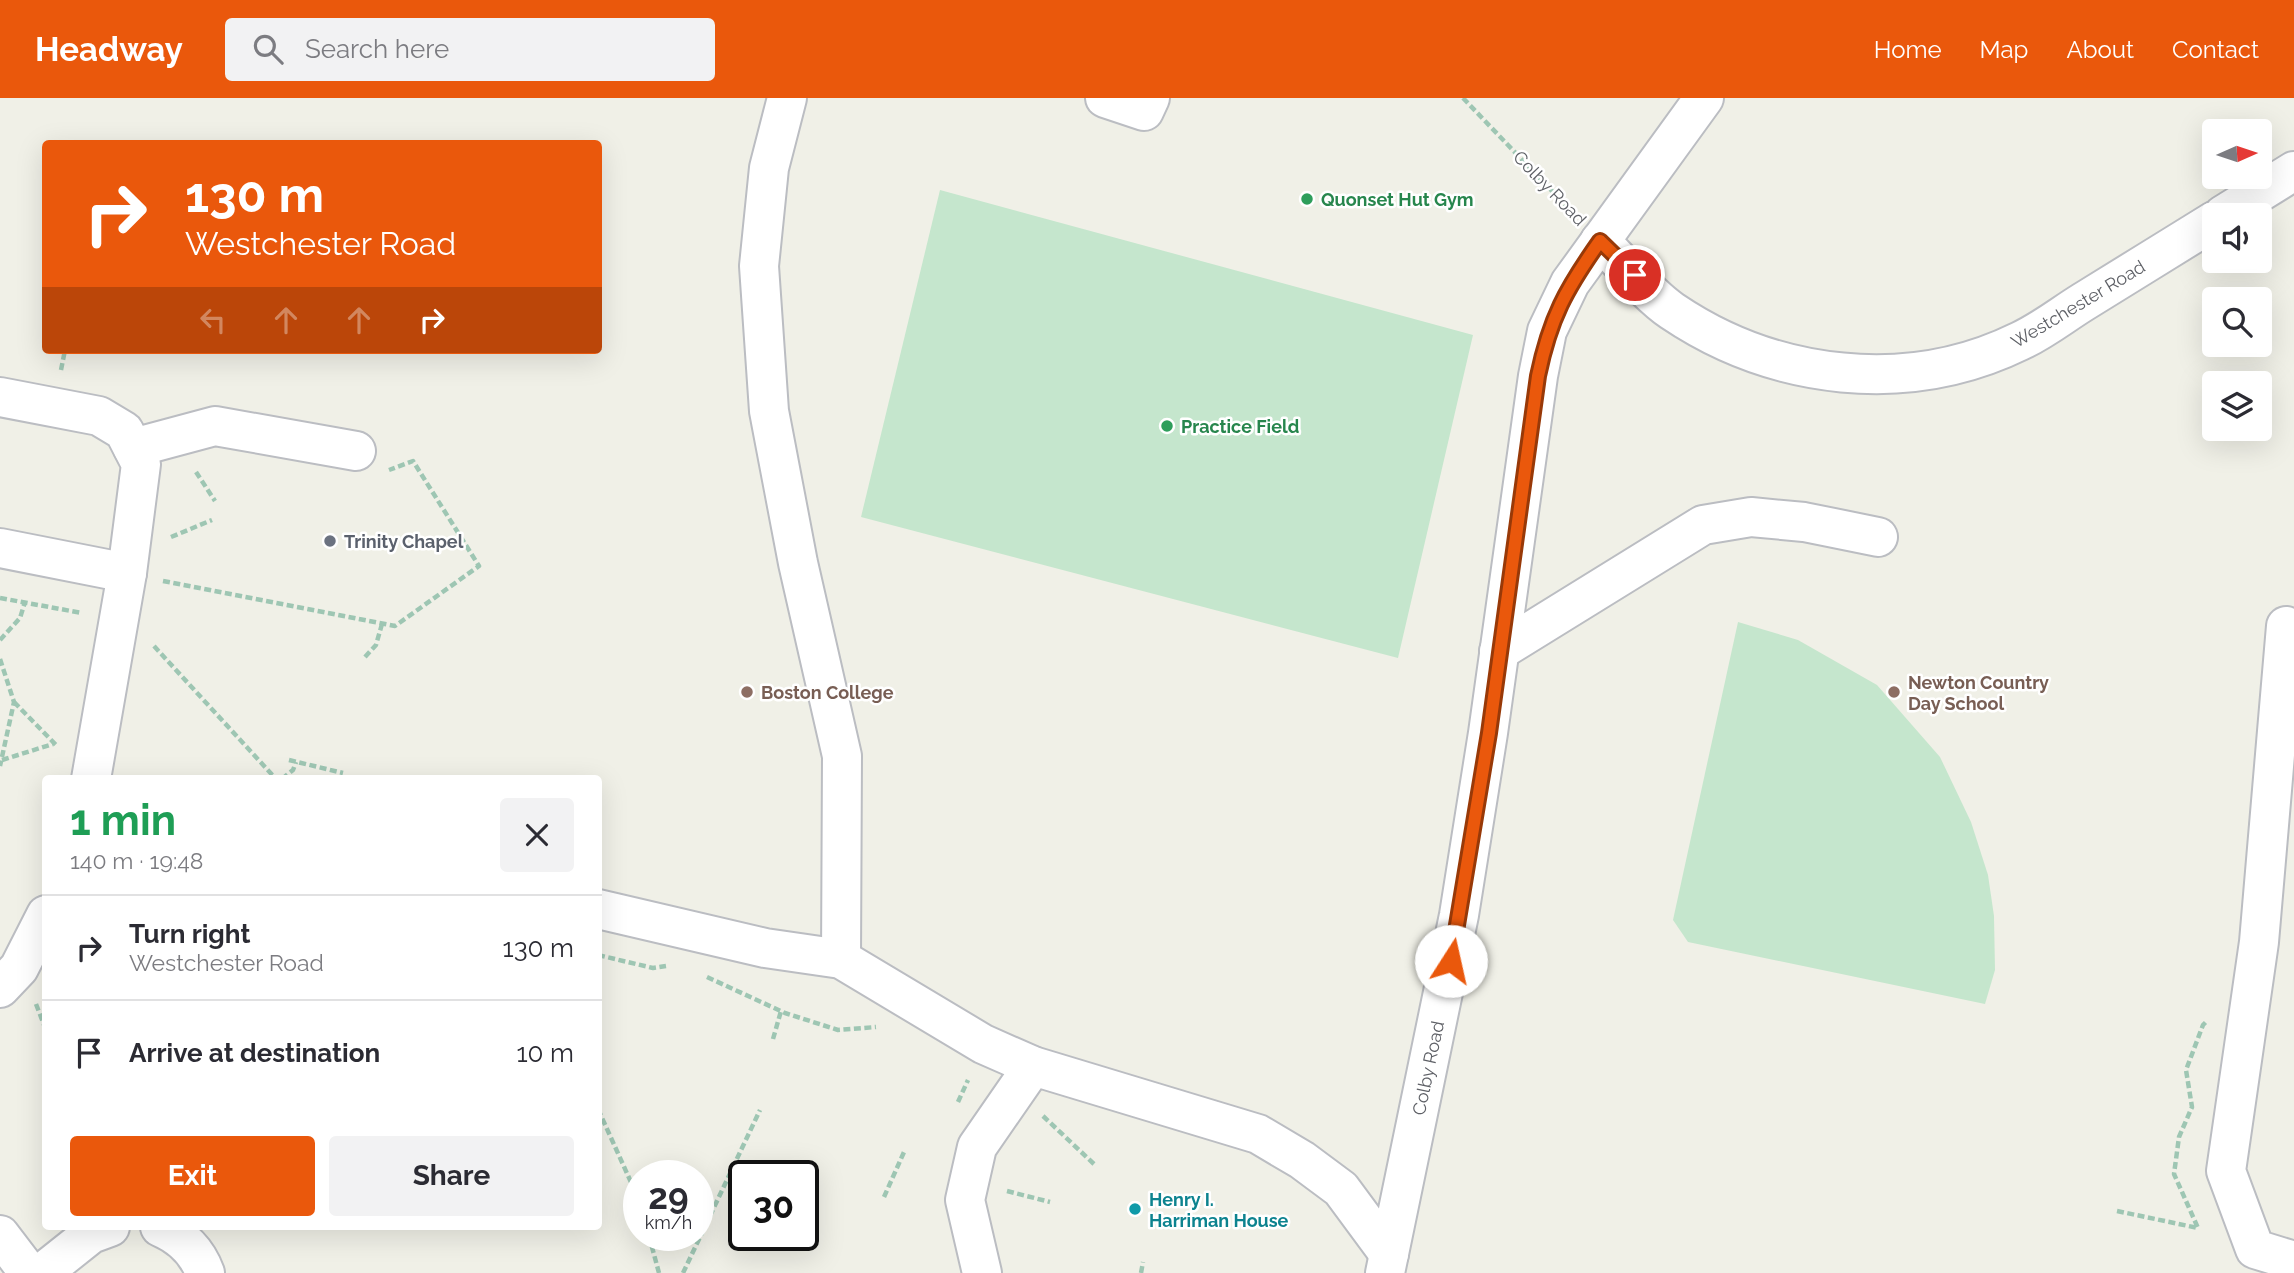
<!DOCTYPE html>
<meta charset="utf-8">
<style>
:root{--surface:#fff;--page:#f2f2f3;--text:#2b2b33;--muted:#7c7c81;--line:#e1e1e2;--accent:#ea580c}
body{margin:0;font-family:Raleway,sans-serif;background:var(--page);color:var(--text);height:100vh;display:flex;flex-direction:column;font-size:26px;white-space:nowrap}
*{box-sizing:border-box;margin:0}
p{font-size:23px;color:var(--muted)}
.icon{flex:none;width:38px;height:38px;fill:none;stroke:currentColor;stroke-width:2;stroke-linecap:round;stroke-linejoin:round}
.map{position:relative;flex:1;overflow:hidden}
.side{position:absolute;left:42px;top:677px;width:560px;height:455px;display:flex;flex-direction:column;background:var(--surface);border-radius:7px;box-shadow:0 7px 28px #0002}
.side>*{flex:none}
.hud{position:absolute;left:42px;top:42px;width:560px;height:214px;border-radius:7px;box-shadow:0 7px 28px #0002;background:#ea580c;color:#fff;overflow:hidden}
.needle{width:46px;rotate:87deg}
.buttons{position:absolute;left:2202px;top:21px;display:grid;gap:14px}
.buttons a{display:grid;place-items:center;width:70px;height:70px;border-radius:7px;background:var(--surface);box-shadow:0 7px 28px #0002;font-size:35px}
.speed{position:absolute;left:623px;top:1062px;display:flex;gap:14px;font-size:35px;font-weight:700;text-align:center}
.speed>*{display:grid;place-content:center;width:91px;height:91px;border-radius:50%;background:var(--surface);box-shadow:0 7px 28px #0002;line-height:1}
.speed small{font-size:18px;font-weight:400}
.speed .limit{border:4px solid #111;border-radius:10px;background:#fff;color:#111}
.pin{position:absolute;display:grid;place-items:center;width:60px;height:60px;color:#fff;margin:-30px;border:4px solid #fff;border-radius:50%;box-shadow:0 2px 7px #0007}
.me{position:absolute;width:77px;margin:-38px;rotate:10deg;stroke-linejoin:round;filter:drop-shadow(0 0 5px #0008)}
.turn{display:flex;align-items:center;gap:24px;height:147px;padding:0 28px;font-size:32px}
.turn .icon{width:91px;height:91px;stroke-width:2.5}
.turn b{display:block;font-size:49px;line-height:60px}
.lanes{display:flex;align-items:center;height:66px;padding:0 28px;background:#0003;justify-content:center;gap:35px;direction:ltr}
.lanes .off{opacity:.35}
.round{display:grid;place-items:center;flex:none;width:74px;height:74px;border-radius:7px;background:var(--page)}
.headline{display:flex;align-items:center;justify-content:space-between;height:119px;padding:0 28px}
h1{font-size:42px;font-weight:700;line-height:52px;color:#1e9e55}
.button{display:flex;gap:14px;margin-top:auto;padding:14px 28px}
.button a{flex:1;height:80px;border-radius:7px;background:var(--accent);color:#fff;font-size:28px;font-weight:700;line-height:80px;text-align:center}
.button a+a{background:var(--page);color:var(--text)}
ul{padding:0;list-style:none}
li{display:flex;align-items:center;gap:21px;height:105px;padding:0 28px;border-top:2px solid var(--line)}
li div{flex:1}
li b{display:block;font-size:26px}
li em{font-style:normal}
header{display:flex;align-items:center;gap:42px;box-sizing:border-box;height:98px;padding:0 35px;background:var(--accent);color:#fff}
header strong{font-size:33px}
nav{display:flex;gap:38px;margin-inline-start:auto;font-size:24px}
.search{width:490px;height:63px;background:var(--page);display:flex;align-items:center;gap:18px;box-sizing:border-box;padding:0 24px;border-radius:7px;color:var(--muted);font-size:26px}
.map>svg:first-child{display:block}
.green{fill:#c5e6cd}
.lines{fill:none;stroke-linecap:round;stroke-linejoin:round}
.minor-casing{stroke:#bbbdc2;stroke-width:42}
.path{stroke:#9ec6b3;stroke-width:4.5;stroke-dasharray:7 3.5;stroke-linecap:butt}
.minor{stroke:#fff;stroke-width:38}
.route-casing{stroke:#983908;stroke-width:18}
.route{stroke:#ea580c;stroke-width:12}
.leisure-dot{fill:#2e9e5b;stroke:#fff;stroke-width:2.5}
.worship-dot{fill:#6b7280;stroke:#fff;stroke-width:2.5}
.education-dot{fill:#8d6e63;stroke:#fff;stroke-width:2.5}
.culture-dot{fill:#0f9aa8;stroke:#fff;stroke-width:2.5}
.labels{text-anchor:middle;dominant-baseline:central;stroke-width:5;stroke-linejoin:round;paint-order:stroke}
.street-label{font-size:18px;fill:#5e6066;stroke:#fff}
.leisure-label{font-size:18px;font-weight:bold;fill:#27864d;stroke:#fff;text-anchor:start}
.worship-label{font-size:18px;font-weight:bold;fill:#5b616d;stroke:#fff;text-anchor:start}
.education-label{font-size:18px;font-weight:bold;fill:#785e54;stroke:#fff;text-anchor:start}
.culture-label{font-size:18px;font-weight:bold;fill:#0d838f;stroke:#fff;text-anchor:start}
</style>
<header>
<strong>Headway</strong>
<div class="search"><svg class="icon" aria-label="search" viewBox="0 0 24 24"><circle cx="10" cy="10" r="6"/><path d="M15 15l6 6"/></svg>Search here</div>
<nav><a>Home</a><a>Map</a><a>About</a><a>Contact</a></nav>
</header>
<div class="map">
<svg width="2294" height="1175" viewBox="0 0 2294 1175">
<rect width="100%" height="100%" fill="#f0f0e7"/>
<g class="green">
<path d="M940,92L1473,237L1398,560L861,419Z"/>
<path d="M1738,524L1798,542L1877,587L1940,659L1971,724L1988,777L1994,818L1995,872L1985,906L1688,844L1673,822Z"/>
</g>
<g class="lines">
<g class="minor-casing">
<g id="minor">
<path d="M787,0L769,70L759,168L769,313L798,465L842,658L841,861"/>
<path d="M1105,0L1144,13L1150,0"/>
<path d="M2223,117L2294,73"/>
<path d="M1600,143C1623,165 1646,195 1672,213C1774,282 1908,298 2020,243C2042,233 2062,217 2083,204C2127,177 2170,150 2214,123"/>
<path d="M0,299L99,318L124,333L141,366L127,475L91,681"/>
<path d="M133,350L215,328L356,353"/>
<path d="M0,450L127,475"/>
<path d="M2286,528L2259,844L2226,1073L2255,1151L2294,1163"/>
<path d="M1499,553L1703,427L1751,419L1804,424L1878,439"/>
<path d="M598,811L765,850L841,861L983,946L1033,968L1258,1036L1302,1062L1341,1091L1389,1156"/>
<path d="M0,890L19,870L46,817"/>
<path d="M160,1129C181,1138 197,1153 205,1175"/>
<path d="M0,1137L29,1175"/>
<path d="M42,1175L91,1136L110,1129"/>
<path d="M982,1175L965,1102L977,1049L1033,968"/>
<path d="M1385,1175L1459,817L1488,635L1538,278L1547,233L1570,185L1704,0"/>
</g>
</g>
<g class="path">
<path d="M1463,0L1573,115"/>
<path d="M61,272L65,252"/>
<path d="M196,374L215,403"/>
<path d="M171,439L212,422"/>
<path d="M163,483L395,528L479,468L413,363L389,372"/>
<path d="M0,500L82,515"/>
<path d="M0,542L20,520L25,504"/>
<path d="M154,548L276,681"/>
<path d="M365,559L376,547L382,526"/>
<path d="M0,561L14,604L0,668"/>
<path d="M14,604L57,648"/>
<path d="M2,662L53,646"/>
<path d="M289,662L343,675"/>
<path d="M282,681L293,672L296,664"/>
<path d="M598,857L653,870L666,868"/>
<path d="M707,879L785,915L838,932L876,929"/>
<path d="M36,906L46,932"/>
<path d="M773,941L781,913"/>
<path d="M958,1004L968,982"/>
<path d="M598,1011L639,1102"/>
<path d="M1043,1018L1095,1067"/>
<path d="M1007,1093L1050,1104"/>
<path d="M884,1099L904,1054"/>
<path d="M2117,1113L2198,1130L2174,1076L2179,1039L2192,1009L2186,972L2203,927L2207,923"/>
<path d="M649,1138L659,1175"/>
<path d="M683,1175L760,1012"/>
<path d="M1141,1175L1143,1164"/>
</g>
<use href="#minor" class="minor"/>
</g>
<g class="lines">
<g class="route-casing">
<path id="route" d="M1451,863L1489,635L1538,278C1550,220 1566,191 1600,143L1635,177"/>
</g>
<use href="#route" class="route"/>
</g>
<g class="leisure-dot">
<circle cx="1307" cy="101" r="7"/>
<circle cx="1167" cy="328" r="7"/>
</g>
<circle class="worship-dot" cx="330" cy="443" r="7"/>
<g class="education-dot">
<circle cx="747" cy="594" r="7"/>
<circle cx="1894" cy="594" r="7"/>
</g>
<circle class="culture-dot" cx="1135" cy="1111" r="7"/>
<g class="labels">
<g class="street-label">
<text transform="translate(1550 90) rotate(46)">Colby Road</text>
<text transform="translate(2078 206) rotate(-31)">Westchester Road</text>
<text transform="translate(1428 970) rotate(-78)">Colby Road</text>
</g>
<g class="leisure-label">
<text x="1321" y="101">Quonset Hut Gym</text>
<text x="1181" y="328">Practice Field</text>
</g>
<g class="worship-label">
<text x="344" y="443">Trinity Chapel</text>
</g>
<g class="education-label">
<text x="1908" y="584">Newton Country<tspan x="1908" dy="21">Day School</tspan></text>
<text x="761" y="594">Boston College</text>
</g>
<g class="culture-label">
<text x="1149" y="1101">Henry I.<tspan x="1149" dy="21">Harriman House</tspan></text>
</g>
</g>
</svg>
<div class="buttons">
<a><svg class="needle" viewBox="-14 -14 28 28"><path d="M0-13l5 13h-10z" fill="#e53935"/><path d="M0 13l5-13h-10z" fill="#7c7c81"/></svg></a>
<a><svg class="icon" aria-label="sound" viewBox="0 0 24 24"><path d="M4 9h4l5-4v14l-5-4H4zM17 9q2 3 0 6"/></svg></a>
<a><svg class="icon" aria-label="search" viewBox="0 0 24 24"><circle cx="10" cy="10" r="6"/><path d="M15 15l6 6"/></svg></a>
<a><svg class="icon" aria-label="layers" viewBox="0 0 24 24"><path d="M12 4l9 5-9 5-9-5zM3 14l9 5 9-5"/></svg></a>
</div>
<div class="speed"><div>29<small>km/h</small></div><div class="limit">30</div></div>
<div class="pin" style="left:1635px;top:177px;background:#d93025"><svg class="icon" aria-label="arrive" viewBox="0 0 24 24"><path d="M6 21V4h12l-3 4 3 4H6"/></svg></div>
<svg class="me" style="left:1451px;top:863px" viewBox="-20 -20 40 40"><circle r="19" fill="#fff"/><path d="M0-13L10 11 0 6-10 11z" fill="#ea580c"/></svg>
<div class="hud">
<div class="turn"><svg class="icon" aria-label="right" viewBox="0 0 24 24"><path d="M7 20v-9h11M14 6l5 5-5 5"/></svg><div><b>130 m</b>Westchester Road</div></div>
<div class="lanes"><svg class="icon off" aria-label="left" viewBox="0 0 24 24"><path d="M17 20v-9H6M10 6l-5 5 5 5"/></svg><svg class="icon off" aria-label="ahead" viewBox="0 0 24 24"><path d="M12 20V5M6 11l6-6 6 6"/></svg><svg class="icon off" aria-label="ahead" viewBox="0 0 24 24"><path d="M12 20V5M6 11l6-6 6 6"/></svg><svg class="icon" aria-label="right" viewBox="0 0 24 24"><path d="M7 20v-9h11M14 6l5 5-5 5"/></svg></div>
</div>
<section class="side">
<div class="headline"><div><h1>1 min</h1><p>140 m · 19:48</p></div><a class="round"><svg class="icon" aria-label="close" viewBox="0 0 24 24"><path d="M6 6l12 12M18 6L6 18"/></svg></a></div>
<ul>
<li><svg class="icon" aria-label="right" viewBox="0 0 24 24"><path d="M7 20v-9h11M14 6l5 5-5 5"/></svg><div><b>Turn right</b><p>Westchester Road</p></div><em>130 m</em></li>
<li><svg class="icon" aria-label="arrive" viewBox="0 0 24 24"><path d="M6 21V4h12l-3 4 3 4H6"/></svg><div><b>Arrive at destination</b></div><em>10 m</em></li>
</ul>
<div class="button"><a>Exit</a><a>Share</a></div>
</section>
</div>
